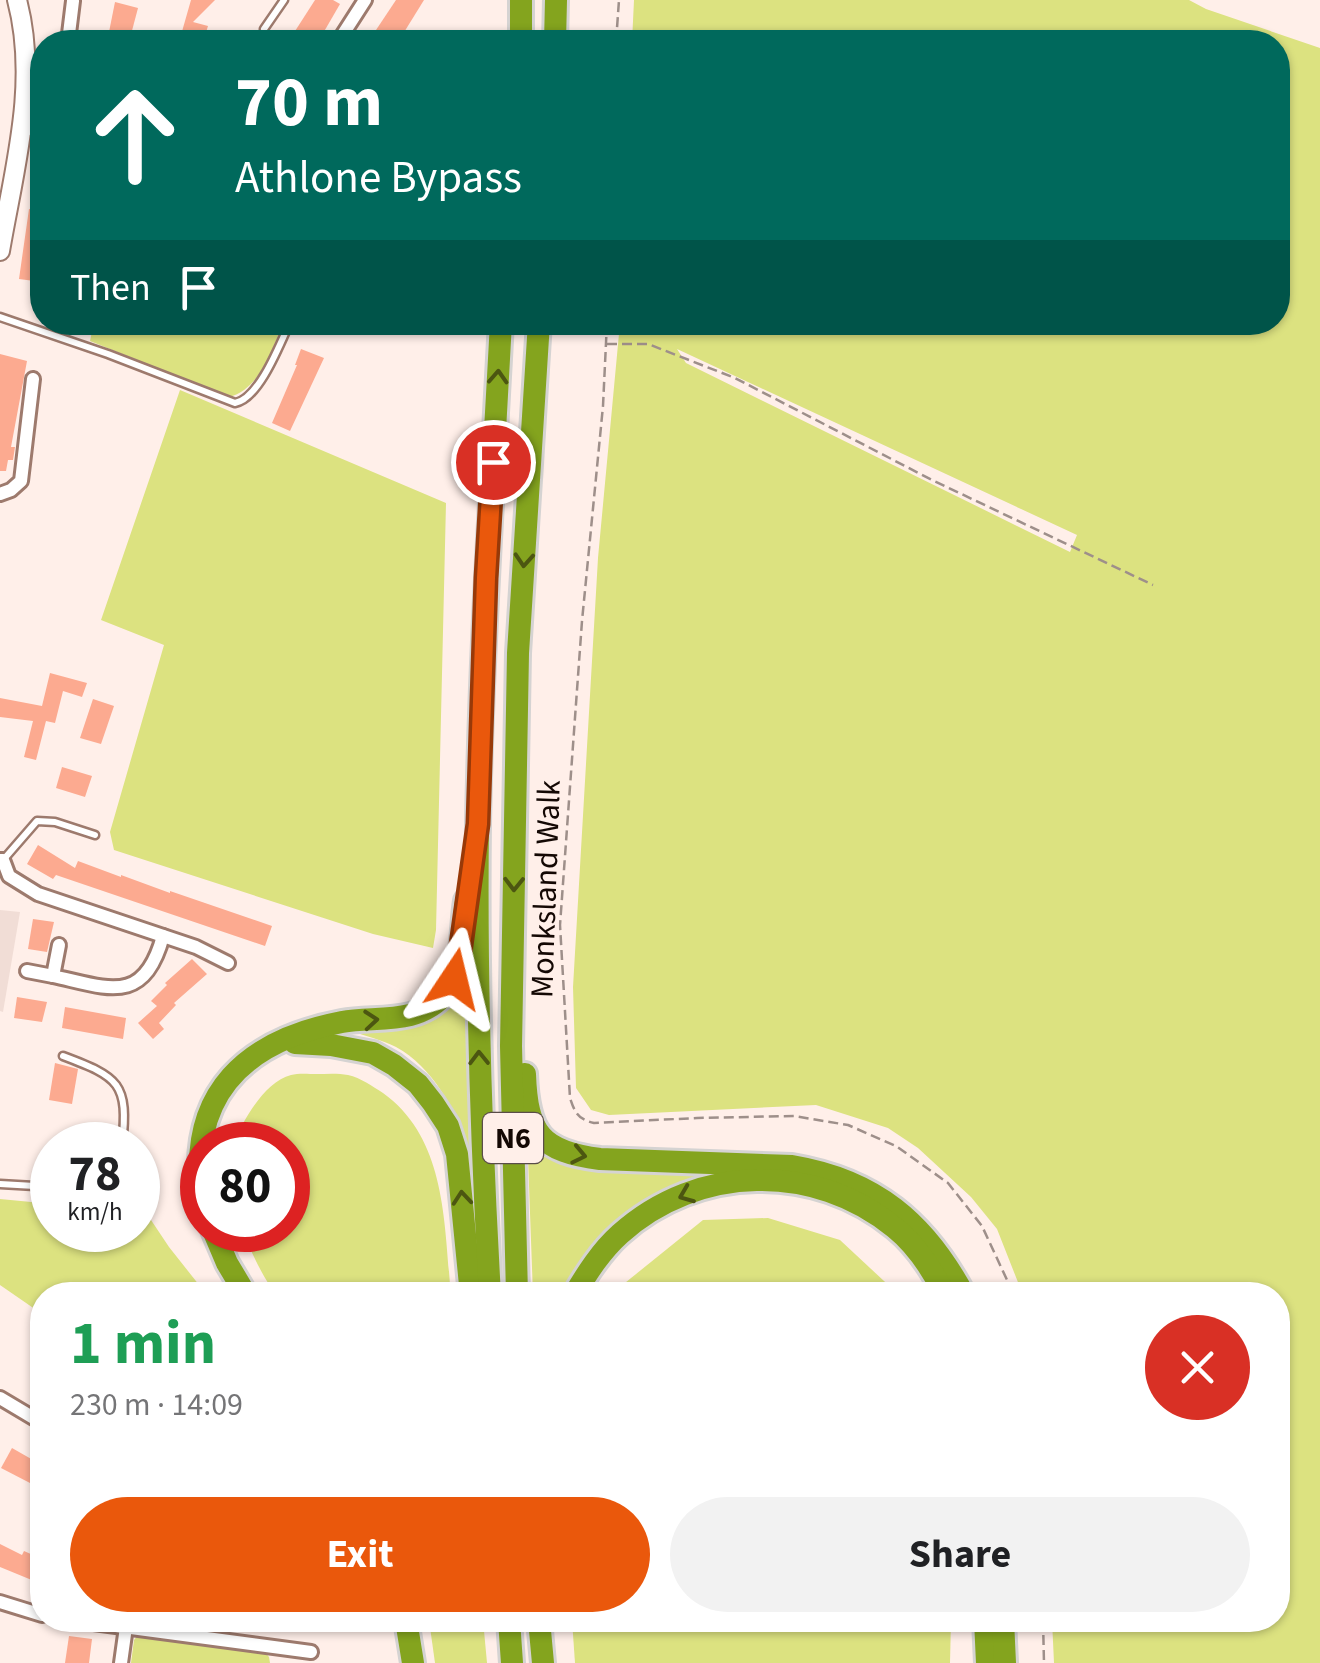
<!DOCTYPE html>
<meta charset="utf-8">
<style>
:root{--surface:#fff;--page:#f2f2f2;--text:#202124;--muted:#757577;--accent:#ea580c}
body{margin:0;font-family:"Source Sans 3",sans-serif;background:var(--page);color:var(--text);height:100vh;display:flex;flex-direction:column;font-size:38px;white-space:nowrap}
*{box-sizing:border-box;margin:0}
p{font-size:32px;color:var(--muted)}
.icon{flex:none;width:55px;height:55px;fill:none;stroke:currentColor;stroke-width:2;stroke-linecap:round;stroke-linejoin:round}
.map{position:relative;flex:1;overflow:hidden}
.side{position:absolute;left:30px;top:1282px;width:1260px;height:350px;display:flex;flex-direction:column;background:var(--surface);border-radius:40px;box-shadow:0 2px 8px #0004}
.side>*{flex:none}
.guide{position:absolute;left:30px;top:30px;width:1260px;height:305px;border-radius:40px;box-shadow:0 2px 8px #0004;background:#00695c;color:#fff;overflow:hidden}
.speed{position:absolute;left:30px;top:1122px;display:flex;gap:20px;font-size:50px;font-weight:700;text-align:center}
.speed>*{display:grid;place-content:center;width:130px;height:130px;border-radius:50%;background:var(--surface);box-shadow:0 2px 8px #0004;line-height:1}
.speed small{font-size:25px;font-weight:400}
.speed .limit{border:15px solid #d22;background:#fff;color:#111}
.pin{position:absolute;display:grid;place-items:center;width:85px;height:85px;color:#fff;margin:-42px;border:5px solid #fff;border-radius:50%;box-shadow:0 2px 10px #0007}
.me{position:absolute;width:110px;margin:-55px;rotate:10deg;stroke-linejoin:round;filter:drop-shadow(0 0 8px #0008)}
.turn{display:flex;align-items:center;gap:35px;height:210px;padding:0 40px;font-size:45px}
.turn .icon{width:130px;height:130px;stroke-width:2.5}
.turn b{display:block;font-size:70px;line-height:85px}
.then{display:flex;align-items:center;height:95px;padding:0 40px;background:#0003;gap:20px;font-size:38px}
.round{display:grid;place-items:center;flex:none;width:105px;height:105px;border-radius:52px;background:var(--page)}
.overview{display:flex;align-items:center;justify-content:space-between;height:170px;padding:0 40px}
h1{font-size:60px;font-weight:700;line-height:75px;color:#1e9e55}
.action{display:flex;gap:20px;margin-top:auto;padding:20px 40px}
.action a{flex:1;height:115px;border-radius:60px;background:var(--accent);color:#fff;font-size:40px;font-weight:700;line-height:115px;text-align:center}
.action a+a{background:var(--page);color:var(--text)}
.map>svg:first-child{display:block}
.built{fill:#f1ddd6}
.green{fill:#dce280;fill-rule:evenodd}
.building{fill:#fcaa90}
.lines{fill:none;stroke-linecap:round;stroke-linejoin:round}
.lane-casing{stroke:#9d7a6d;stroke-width:11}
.street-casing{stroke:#9d7a6d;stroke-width:18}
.secondary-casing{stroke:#9d7a6d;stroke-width:22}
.highway-casing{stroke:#d5d3d2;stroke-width:28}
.path{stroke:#9e8f8a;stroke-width:2.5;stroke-dasharray:10 5;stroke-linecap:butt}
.lane{stroke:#fff;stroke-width:6}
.street{stroke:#fff;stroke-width:12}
.secondary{stroke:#fff;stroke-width:18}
.highway{stroke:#84a41e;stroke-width:22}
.oneway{stroke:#4c5611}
.route-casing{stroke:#983908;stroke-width:25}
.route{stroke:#ea580c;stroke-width:18}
.labels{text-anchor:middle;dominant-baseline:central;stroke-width:8;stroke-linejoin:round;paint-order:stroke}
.shield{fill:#ffefe9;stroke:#5a4d49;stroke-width:2.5}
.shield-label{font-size:30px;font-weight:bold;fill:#140804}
.street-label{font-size:32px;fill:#140804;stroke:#ffefe9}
</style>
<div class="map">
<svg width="1320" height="1663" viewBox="0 0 1320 1663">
<rect width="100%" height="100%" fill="#ffefe9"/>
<path class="built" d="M0,910L20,912L3,1012L0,1011Z"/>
<g class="green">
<path d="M634,0H1189L1206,9L1320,48V1663H1054L1052,1620H1278V1295H1023L997,1229L971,1197L918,1148L888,1128L816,1105L609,1115L591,1110L576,1088L573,987L598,558L620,323L1278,322V42H632ZM677,349L1077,535L1070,552L686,363Z"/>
<path d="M94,322H283V323C272,350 260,389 229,397L90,341Z"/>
<path d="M180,390L446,503L436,930L433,948L373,934L114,850L110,832L164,645L101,620Z"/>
<path d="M466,980L469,1148C455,1110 433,1067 396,1047C382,1040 366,1036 351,1031C384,1031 421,1032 447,1008C455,1001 460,990 466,980Z"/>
<path d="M316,1074C326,1074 338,1073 348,1075C361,1078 372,1086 383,1093C447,1139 444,1224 451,1295H276C262,1275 251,1253 243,1230H288V1145H233C242,1122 264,1082 291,1075C298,1073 309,1074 316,1074Z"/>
<path d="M527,1131L539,1142L741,1169C716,1176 690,1182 666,1191C618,1208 586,1252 564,1295H533Z"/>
<path d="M0,1199L52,1204V1230H138V1211H145L169,1247L207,1295H42V1314L0,1285Z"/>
<path d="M768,1218L840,1240L899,1295H610L703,1220Z"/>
<path d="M429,1620H483L487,1663H435Z"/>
<path d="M572,1620H951L950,1663H575Z"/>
<path d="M139,1634L265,1652L269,1657L270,1663H131L134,1640Z"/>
</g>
<g class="building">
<path d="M191,0H215L193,22L208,26L203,42H179Z"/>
<path d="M315,0H333L340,4L318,42H288Z"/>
<path d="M396,0H424L398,42H368Z"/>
<path d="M115,2L138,8L129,42H107Z"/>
<path d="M29,209L42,211V228H39L35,258L42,259V282L19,279Z"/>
<path d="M301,349L324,358L290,431L272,423L297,365H295Z"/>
<path d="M0,354L27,361L11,447H15L13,460H8L6,471H0Z"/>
<path d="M50,673L87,683L82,697L63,691L55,723L46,721L36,760L24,757L33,721L0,717V698L42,706Z"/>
<path d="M93,699L114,706L101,744L80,738Z"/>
<path d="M62,767L92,776L85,797L56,788Z"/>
<path d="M38,845L75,868L78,861L121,877V875L170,893V891L272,926L265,946L56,875L53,879L27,864Z"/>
<path d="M33,919L54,922L47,952L28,949Z"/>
<path d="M192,959L207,974L174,1003L176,1005L159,1023L164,1029L153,1039L138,1023L157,1006L151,1001L167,985L165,983Z"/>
<path d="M17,997L47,1002L42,1022L14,1018Z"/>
<path d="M65,1007L126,1018L123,1039L62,1028Z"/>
<path d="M55,1063L78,1069L72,1104L49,1100Z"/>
<path d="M12,1448L40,1464L30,1483L1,1468Z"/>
<path d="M0,1544L22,1555L24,1551L42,1559V1575L39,1583L0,1567Z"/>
<path d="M69,1636L92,1639L89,1663H65Z"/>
</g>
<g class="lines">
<g class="lane-casing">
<g id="lane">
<path d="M264,29L284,0"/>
<path d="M0,317L108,354L235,403C259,399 280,344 290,322"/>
<path d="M4,859L37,821L55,822L95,835"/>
<path d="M63,1056C119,1077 129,1083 122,1145"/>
<path d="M0,1184L52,1187"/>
</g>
</g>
<g class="street-casing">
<g id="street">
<path d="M68,42L73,1"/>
<path d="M338,42L365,0"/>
<path d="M22,127L42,131"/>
<path d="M0,494L11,490L21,481L33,379"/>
<path d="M0,860H3L9,876L38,894L196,947L228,963"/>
<path d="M59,945L53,976C108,988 144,1006 163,936"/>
<path d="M27,971L53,976"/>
<path d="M0,1398L42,1423"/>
<path d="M0,1602L42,1615"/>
<path d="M71,1620L311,1652"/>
<path d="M121,1663L126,1627"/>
</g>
</g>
<g class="secondary-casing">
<path id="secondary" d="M0,251C14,169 39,83 17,0"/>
</g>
<g class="highway-casing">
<g id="highway">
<path d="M521,42V0"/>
<path d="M555,42L556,0"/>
<path d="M295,1043L331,1045L373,1053L394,1065L418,1084L433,1103L448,1126L457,1154L471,1295"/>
<path d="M525,1074C527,1133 541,1152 600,1159L792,1166C875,1180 925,1222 964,1295"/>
<path d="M202,1195C188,1092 248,1040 342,1022C377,1016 416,1025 443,996C465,973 461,931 466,901"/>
<path d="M213,1230L227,1263L246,1295"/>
<path d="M490,1295C481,1138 476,981 478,824C481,656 492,490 501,322"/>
<path d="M517,1295L511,1046L518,653L539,322"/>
<path d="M574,1295C587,1273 601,1251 620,1234C698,1164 815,1162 895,1228C916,1245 933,1271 945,1295"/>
<path d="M406,1620L413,1663"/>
<path d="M509,1620L512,1663"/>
<path d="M539,1620L543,1663"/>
<path d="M985,1620L987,1663"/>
<path d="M1003,1620L1005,1663"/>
</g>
</g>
<g class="path">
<path d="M616,42L619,0"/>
<path d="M607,322L603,406L582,621L560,925L570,1098C575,1113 578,1119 594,1123L697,1118L794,1116L848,1125L896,1146L948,1183L982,1226L1014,1295"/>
<path d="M607,344H648L735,378L932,480L1153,585"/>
<path d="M1043,1620L1044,1663"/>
</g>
<use href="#lane" class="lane"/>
<use href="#street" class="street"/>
<use href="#secondary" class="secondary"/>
<use href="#highway" class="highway"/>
</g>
<defs><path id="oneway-chevron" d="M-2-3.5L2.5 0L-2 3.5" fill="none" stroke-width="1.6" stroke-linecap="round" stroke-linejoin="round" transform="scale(2.5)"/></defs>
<g class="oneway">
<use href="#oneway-chevron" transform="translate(498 377) rotate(-87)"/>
<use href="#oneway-chevron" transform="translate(524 560) rotate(94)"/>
<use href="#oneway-chevron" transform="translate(514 884) rotate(91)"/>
<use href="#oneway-chevron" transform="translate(371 1020) rotate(-5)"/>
<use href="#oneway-chevron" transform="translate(479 1058) rotate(-91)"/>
<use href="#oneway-chevron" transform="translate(579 1155) rotate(12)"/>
<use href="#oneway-chevron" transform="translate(686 1195) rotate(158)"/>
<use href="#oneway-chevron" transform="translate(462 1198) rotate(-95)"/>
</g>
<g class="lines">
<g class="route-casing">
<path id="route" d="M454,979L460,952L478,824L486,578L493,462"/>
</g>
<use href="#route" class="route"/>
</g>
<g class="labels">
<rect class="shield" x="483" y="1113" width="60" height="50" rx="8"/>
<g class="shield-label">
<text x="513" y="1138">N6</text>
</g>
<g class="street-label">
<text transform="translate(546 889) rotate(-88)">Monksland Walk</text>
</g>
</g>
</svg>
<div class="speed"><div>78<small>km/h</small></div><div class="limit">80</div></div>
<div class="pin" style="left:493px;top:462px;background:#d93025"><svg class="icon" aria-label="arrive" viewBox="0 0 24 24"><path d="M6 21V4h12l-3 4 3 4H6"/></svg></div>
<svg class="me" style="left:454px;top:979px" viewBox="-20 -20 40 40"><path d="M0-17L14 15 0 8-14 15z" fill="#ea580c" stroke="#fff" stroke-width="4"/></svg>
<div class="guide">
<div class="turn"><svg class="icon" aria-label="ahead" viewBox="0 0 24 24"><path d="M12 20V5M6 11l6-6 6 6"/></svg><div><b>70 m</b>Athlone Bypass</div></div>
<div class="then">Then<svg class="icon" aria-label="arrive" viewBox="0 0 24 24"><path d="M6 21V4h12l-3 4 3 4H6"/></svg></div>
</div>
<section class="side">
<div class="overview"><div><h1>1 min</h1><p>230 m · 14:09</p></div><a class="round" style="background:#d93025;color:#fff"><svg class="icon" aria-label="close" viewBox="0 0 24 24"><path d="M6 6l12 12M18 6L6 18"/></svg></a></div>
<div class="action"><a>Exit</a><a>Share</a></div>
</section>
</div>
